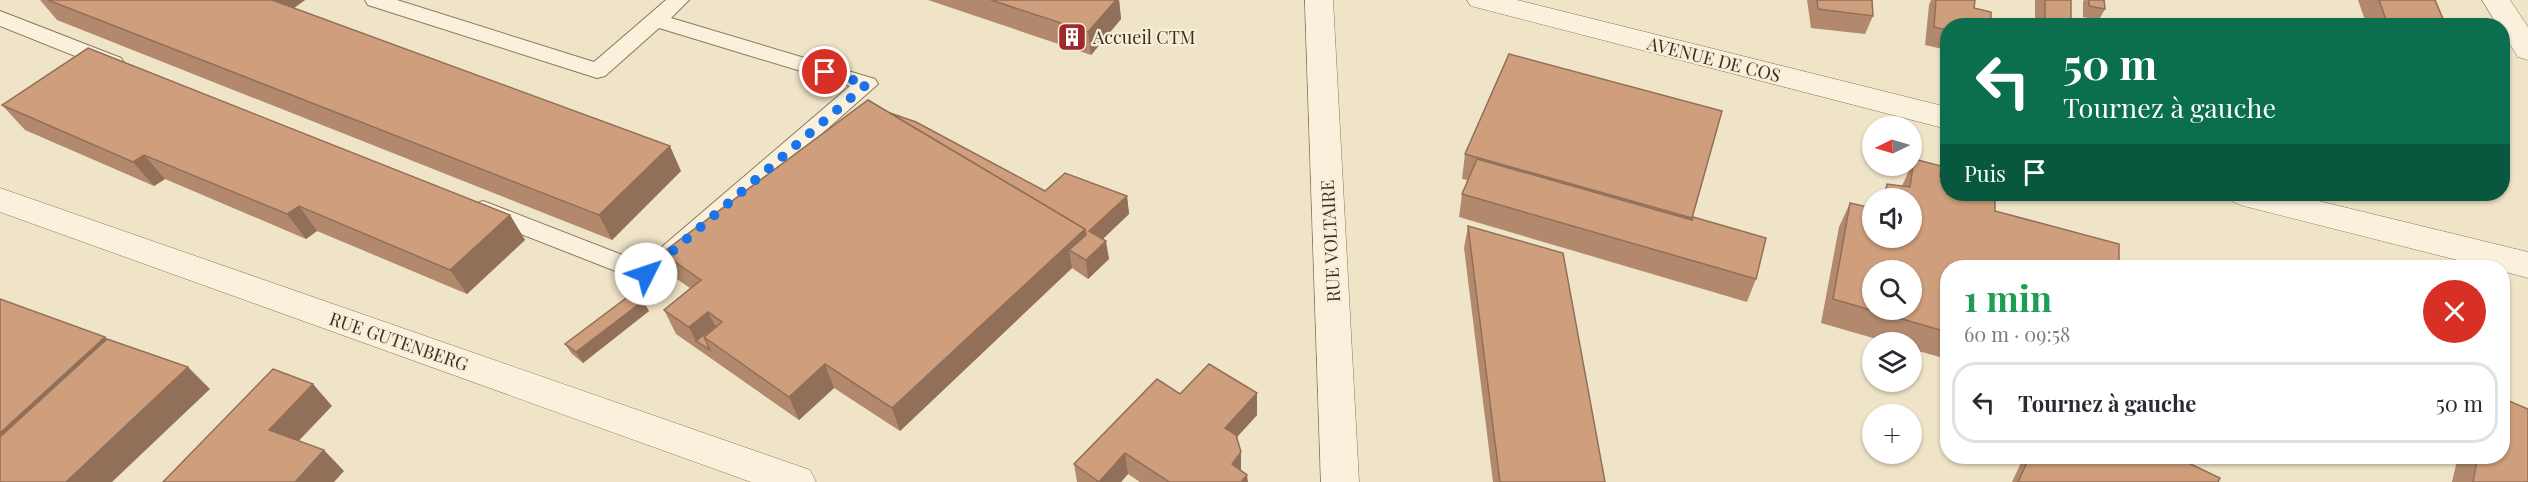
<!DOCTYPE html>
<html lang="fr">
<meta charset="utf-8">
<style>
:root{--surface:#fff;--page:#f2f2f3;--text:#2b2b33;--muted:#7c7c81;--line:#e1e1e2}
body{margin:0;font-family:"Playfair Display",serif;background:var(--page);color:var(--text);height:100vh;display:flex;flex-direction:column;font-size:22px;white-space:nowrap}
*{box-sizing:border-box;margin:0}
p{font-size:20px;color:var(--muted)}
.icon{flex:none;width:33px;height:33px;fill:none;stroke:currentColor;stroke-width:2;stroke-linecap:round;stroke-linejoin:round}
.map{position:relative;flex:1;overflow:hidden}
.drawer{position:absolute;left:1940px;top:260px;width:570px;height:204px;display:flex;flex-direction:column;background:var(--surface);border-radius:24px;box-shadow:0 2px 4px #0004}
.drawer>*{flex:none}
.hud{position:absolute;left:1940px;top:18px;width:570px;height:183px;border-radius:24px;box-shadow:0 2px 4px #0004;background:#0b6e4f;color:#fff;overflow:hidden}
.needle{width:39px;rotate:265deg}
.controls{position:absolute;left:1862px;top:116px;display:grid;gap:12px}
.controls a{display:grid;place-items:center;width:60px;height:60px;border-radius:50%;background:var(--surface);box-shadow:0 2px 4px #0004;font-size:30px}
.pin{position:absolute;display:grid;place-items:center;width:51px;height:51px;color:#fff;margin:-26px;border:3px solid #fff;border-radius:50%;box-shadow:0 2px 6px #0007}
.me{position:absolute;width:66px;margin:-33px;rotate:49deg;stroke-linejoin:round;filter:drop-shadow(0 0 4px #0008)}
.turn{display:flex;align-items:center;gap:21px;height:126px;padding:0 24px;font-size:27px}
.turn .icon{width:78px;height:78px;stroke-width:2.5}
.turn b{display:block;font-size:42px;line-height:51px}
.then{display:flex;align-items:center;height:57px;padding:0 24px;background:#0003;gap:12px;font-size:22px}
.round{display:grid;place-items:center;flex:none;width:63px;height:63px;border-radius:32px;background:var(--page)}
.summary{display:flex;align-items:center;justify-content:space-between;height:102px;padding:0 24px}
h1{font-size:36px;font-weight:700;line-height:45px;color:#1e9e55}
ul{padding:0;list-style:none}
li{display:flex;align-items:center;gap:18px;height:81px;margin:0 12px 9px;padding:0 12px;border:3px solid var(--line);border-radius:24px}
li div{flex:1}
li b{display:block;font-size:22px}
li em{font-style:normal}
.map>svg:first-child{display:block}
.lines{fill:none;stroke-linecap:round;stroke-linejoin:round}
.service-casing{stroke:#8d765c;stroke-width:2}
.minor-casing{stroke:#8d765c;stroke-width:1}
.tertiary-casing{stroke:#8d765c;stroke-width:1}
.service{fill:#faf1dc;fill-rule:evenodd}
.minor{fill:#faf1dc;fill-rule:evenodd}
.tertiary{fill:#faf1dc;fill-rule:evenodd}
.wall{fill:#b2896c}
.shaded-wall{fill:#916f58}
.building{fill:#cf9f7d;stroke:#916f58;stroke-width:1.5;fill-rule:evenodd}
.route{stroke:#1a73e8;stroke-width:10;stroke-dasharray:0 18}
.labels{text-anchor:middle;dominant-baseline:central;stroke-width:4.5;stroke-linejoin:round;paint-order:stroke}
.poi-label{font-size:18px;fill:#3d2e20;stroke:#f7eed8;text-anchor:start}
.street-label{font-size:18px;fill:#3d2e20;stroke:#f7eed8}
</style>
<div class="map">
<svg width="2528" height="482" viewBox="0 0 2528 482">
<rect width="100%" height="100%" fill="#f0e4c8"/>
<g class="lines">
<g class="service-casing">
<g id="service">
<path d="M365,0H397L594,62L666,0H689L671,18L875,79L878,84L655,281L646,283L475,216L471,210L475,204L483,201L491,204L643,263L850,86L659,28L605,76L597,78L368,5Z"/>
<path d="M0,11L121,58L124,63L121,68L113,70L105,68L0,26Z"/>
</g>
</g>
<g class="minor-casing">
<g id="minor">
<path d="M1305,0H1333L1359,482H1321Z"/>
<path d="M2482,0H2510L2528,27V60L2518,57L2502,32V26H2498Z"/>
<path d="M0,188L810,470L816,482H751L0,212Z"/>
</g>
</g>
<g class="tertiary-casing">
<g id="tertiary">
<path d="M1467,0H1517L1947,107V129L1471,6Z"/>
<path d="M2228,194H2290L2528,252V278L2502,271V267H2485L2244,206L2233,202Z"/>
</g>
</g>
<use href="#service" class="service"/>
<use href="#minor" class="minor"/>
<use href="#tertiary" class="tertiary"/>
</g>
<g class="wall">
<path d="M40,0H305L294,8L681,171L612,240L57,20Z"/>
<path d="M928,0H1119L1121,19L1091,55Z"/>
<path d="M1807,0H1872L1873,16L1865,34L1811,28Z"/>
<path d="M1931,0H1975L1974,8L1947,26V50L1925,45L1929,5Z"/>
<rect x="2035" y="0" width="36" height="26"/>
<path d="M2084,0H2104L2105,9L2099,20L2083,17V2Z"/>
<path d="M2358,0H2435L2446,26H2367Z"/>
<path d="M2,105L510,215L525,240L467,294L317,231L306,239L165,179L154,186L25,130Z"/>
<path d="M1722,111L1692,220L1756,279L1747,302L1459,217L1462,194L1468,180L1462,179L1465,154Z"/>
<path d="M890,113L1045,191L1127,196L1129,214L1103,239L1109,259L1088,279L1072,268L900,431L834,388L799,420L676,334L664,310L690,288L674,277L662,253Z"/>
<path d="M1914,159L1940,176L1947,267V359L1911,349V342H1887L1821,323L1839,227L1850,203L1872,237L1911,198H1880L1887,184L1902,186Z"/>
<path d="M1468,226L1605,482H1493L1464,248Z"/>
<path d="M643,301L649,311L583,363L572,354L565,344Z"/>
<path d="M1180,394L1257,415L1237,437L1241,452V471L1248,482H1140L1128,474L1121,482H1077L1074,464Z"/>
<path d="M2024,456H2174L2218,482H2012Z"/>
<path d="M2458,456H2502L2528,482H2452Z"/>
</g>
<g class="shaded-wall">
<path d="M263,0H305L277,20Z"/>
<path d="M1116,0H1119L1121,19L1091,55L1088,32Z"/>
<path d="M670,146L681,171L612,240L599,215Z"/>
<path d="M144,155L165,179L154,186L133,162Z"/>
<path d="M1127,196L1129,214L1092,249L1089,231Z"/>
<path d="M299,206L317,231L306,239L287,214Z"/>
<path d="M510,215L525,240L467,294L450,270Z"/>
<path d="M1085,229L1088,253L1069,250L1072,268L900,431L892,408Z"/>
<path d="M1106,241L1109,259L1088,279L1086,260Z"/>
<path d="M643,301L649,311L583,363L576,352Z"/>
<path d="M708,312L720,336L704,337L696,341L689,327Z"/>
<path d="M105,337L130,361L0,482V433Z"/>
<path d="M825,364L834,388L799,420L789,397Z"/>
<path d="M188,367L210,389L112,482H66Z"/>
<path d="M313,384L332,406L289,451L269,430Z"/>
<path d="M1257,393V415L1226,449L1225,428Z"/>
<path d="M324,450L344,471L334,482H295Z"/>
<path d="M1241,452V473L1232,464Z"/>
<path d="M1125,453L1128,474L1121,482H1099Z"/>
<path d="M1247,475L1248,482H1241Z"/>
</g>
<g class="building">
<path d="M48,0H272L670,146L599,215Z"/>
<path d="M991,0H1116L1088,32Z"/>
<path d="M1817,0H1872L1873,16L1818,9Z"/>
<path d="M1936,0H1975L1974,8L1991,12V26H1947V30L1934,27Z"/>
<rect x="2045" y="0" width="26" height="26"/>
<path d="M2089,0H2104L2105,9L2089,6Z"/>
<path d="M2379,0H2435L2446,26L2388,25Z"/>
<path d="M2142,20L2161,23L2162,26H2142Z"/>
<path d="M2321,23L2335,26H2322Z"/>
<path d="M88,48L510,215L450,270L299,206L287,214L144,155L133,162L2,105Z"/>
<path d="M1509,54L1722,111L1692,218L1465,154Z"/>
<path d="M868,100L1085,229L892,408L825,364L789,397L704,337L722,322L708,312L689,327L664,310L701,280L662,253Z"/>
<path d="M890,113L916,122L1045,191L1065,173L1127,196L1089,231L1106,241L1086,260L1069,250L1086,235L1085,229Z"/>
<path d="M1477,159L1692,220L1693,217L1766,238L1756,279L1462,194Z"/>
<path d="M1914,159L1941,166L1940,176L1947,177V194H1995V211L2119,244V267H1947V332L1833,299L1850,203L1872,208V237H1911V198H1885L1887,184L1910,187ZM1872,270H1911V309H1872Z"/>
<path d="M1468,226L1563,253L1605,482H1500Z"/>
<path d="M633,293L643,301L576,352L565,344Z"/>
<path d="M0,299L105,337L0,433Z"/>
<path d="M715,326L716,327L704,337L710,350L696,341Z"/>
<path d="M107,339L188,367L66,482H0V437Z"/>
<path d="M1209,364L1257,393L1225,428L1236,435L1241,452L1232,464L1247,475L1241,482H1169L1125,453L1099,482L1074,464L1157,379L1180,394Z"/>
<path d="M273,369L313,384L269,430L324,450L295,482H163Z"/>
<path d="M2502,398L2528,409V482H2473L2478,456H2502Z"/>
<path d="M2030,456H2174L2220,478L2218,482H2018Z"/>
</g>
<g class="lines">
<path class="route" d="M646,274L867,84L825,72"/>
</g>
<defs>
<g id="building-square" transform="scale(1.5)"><rect x="-9" y="-9" width="18" height="18" rx="4" fill="#9e2a2b" stroke="#f7eed8"/><path d="M-4-6H4V6H1V3H-1V6H-4ZM-2.5-4.3h1.7v1.8h-1.7ZM.8-4.3h1.7v1.8H.8ZM-2.5-1h1.7V.8h-1.7ZM.8-1h1.7V.8H.8Z" fill="#fff"/></g>
</defs>
<g fill-rule="evenodd">
<use href="#building-square" x="1072" y="37"/>
</g>
<g class="labels">
<g class="poi-label">
<text x="1093" y="37">Accueil CTM</text>
</g>
<g class="street-label">
<text transform="translate(1714 59) rotate(14)">AVENUE DE COS</text>
<text transform="translate(1330 241) rotate(-93)">RUE VOLTAIRE</text>
<text transform="translate(399 341) rotate(19)">RUE GUTENBERG</text>
</g>
</g>
</svg>
<div class="controls">
<a><svg class="needle" viewBox="-14 -14 28 28"><path d="M0-13l5 13h-10z" fill="#e53935"/><path d="M0 13l5-13h-10z" fill="#7c7c81"/></svg></a>
<a><svg class="icon" aria-label="sound" viewBox="0 0 24 24"><path d="M4 9h4l5-4v14l-5-4H4zM17 9q2 3 0 6"/></svg></a>
<a><svg class="icon" aria-label="search" viewBox="0 0 24 24"><circle cx="10" cy="10" r="6"/><path d="M15 15l6 6"/></svg></a>
<a><svg class="icon" aria-label="layers" viewBox="0 0 24 24"><path d="M12 4l9 5-9 5-9-5zM3 14l9 5 9-5"/></svg></a>
<a>+</a>
</div>
<div class="pin" style="left:825px;top:72px;background:#d93025"><svg class="icon" aria-label="arrive" viewBox="0 0 24 24"><path d="M6 21V4h12l-3 4 3 4H6"/></svg></div>
<svg class="me" style="left:646px;top:274px" viewBox="-20 -20 40 40"><circle r="19" fill="#fff"/><path d="M0-13L10 11 0 6-10 11z" fill="#1a73e8"/></svg>
<div class="hud">
<div class="turn"><svg class="icon" aria-label="left" viewBox="0 0 24 24"><path d="M17 20v-9H6M10 6l-5 5 5 5"/></svg><div><b>50 m</b>Tournez à gauche</div></div>
<div class="then">Puis<svg class="icon" aria-label="arrive" viewBox="0 0 24 24"><path d="M6 21V4h12l-3 4 3 4H6"/></svg></div>
</div>
<section class="drawer">
<div class="summary"><div><h1>1 min</h1><p>60 m · 09:58</p></div><a class="round" style="background:#d93025;color:#fff"><svg class="icon" aria-label="close" viewBox="0 0 24 24"><path d="M6 6l12 12M18 6L6 18"/></svg></a></div>
<ul>
<li><svg class="icon" aria-label="left" viewBox="0 0 24 24"><path d="M17 20v-9H6M10 6l-5 5 5 5"/></svg><div><b>Tournez à gauche</b></div><em>50 m</em></li>
</ul>
</section>
</div>
